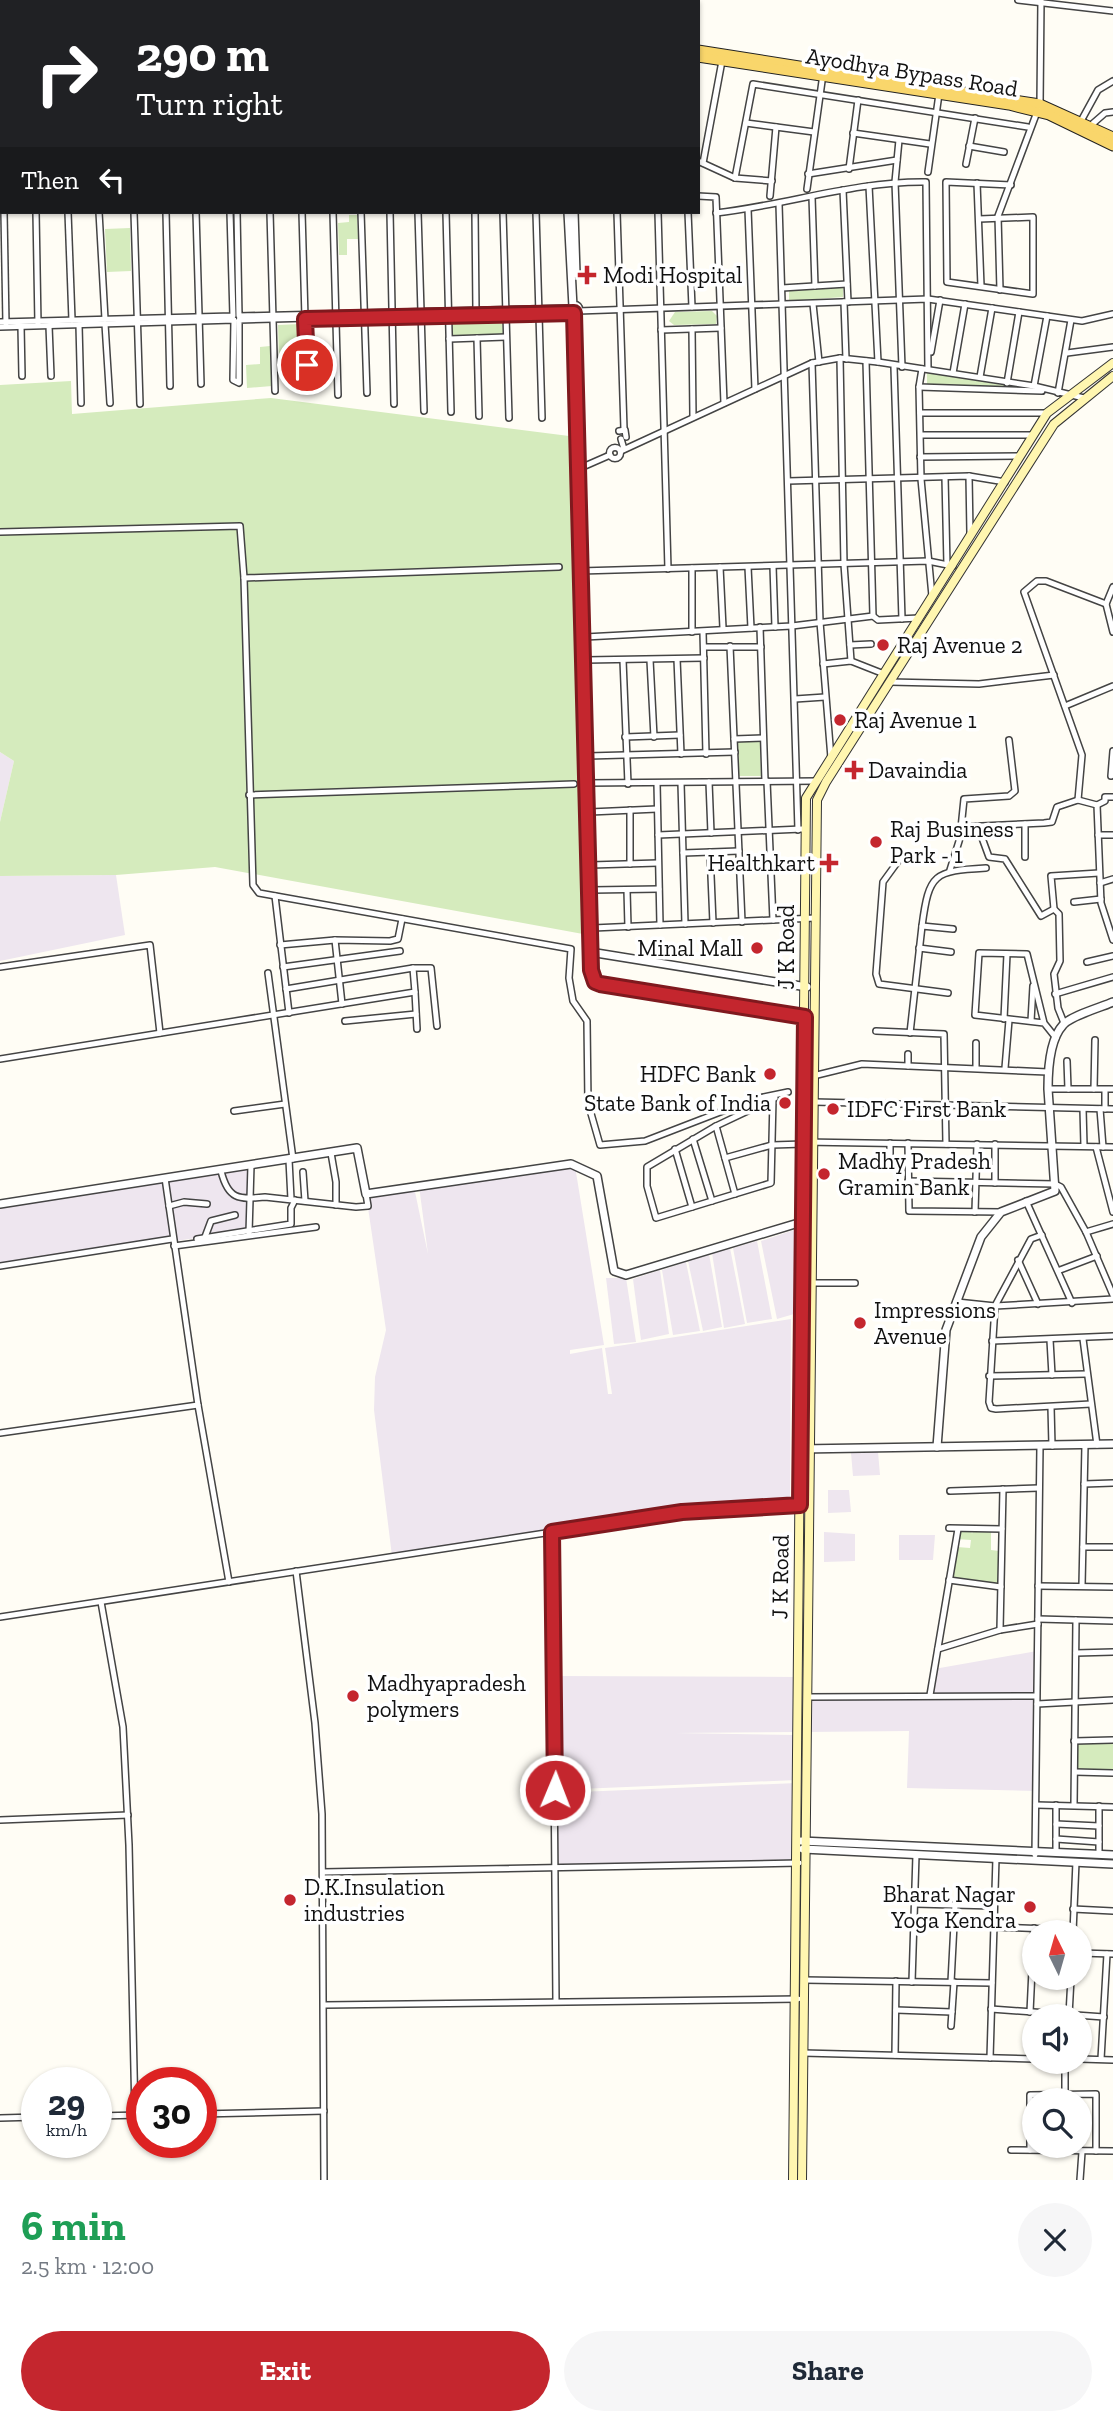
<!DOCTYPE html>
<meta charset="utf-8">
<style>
:root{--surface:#fff;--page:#f6f6f7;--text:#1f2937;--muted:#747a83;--accent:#c4262e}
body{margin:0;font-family:"Zilla Slab",serif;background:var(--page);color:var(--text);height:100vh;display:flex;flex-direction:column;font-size:26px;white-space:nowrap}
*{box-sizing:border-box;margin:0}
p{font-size:23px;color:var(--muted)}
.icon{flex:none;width:38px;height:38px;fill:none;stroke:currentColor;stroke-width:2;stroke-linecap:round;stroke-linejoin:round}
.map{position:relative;height:2180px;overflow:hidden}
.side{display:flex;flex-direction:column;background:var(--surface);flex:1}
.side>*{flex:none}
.hud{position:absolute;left:0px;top:0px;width:700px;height:214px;box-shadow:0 2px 5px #0004;background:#202124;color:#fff;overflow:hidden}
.needle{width:46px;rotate:355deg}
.fabs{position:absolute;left:1022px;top:1920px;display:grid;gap:14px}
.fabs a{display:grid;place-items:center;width:70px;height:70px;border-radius:50%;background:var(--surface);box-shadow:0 2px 5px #0004;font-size:35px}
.speed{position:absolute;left:21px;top:2067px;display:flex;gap:14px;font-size:35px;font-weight:700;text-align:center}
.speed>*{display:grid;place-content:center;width:91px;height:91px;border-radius:50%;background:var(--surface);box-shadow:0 2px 5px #0004;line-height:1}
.speed small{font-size:18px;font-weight:400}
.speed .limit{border:10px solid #d22;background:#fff;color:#111}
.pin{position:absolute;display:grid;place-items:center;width:60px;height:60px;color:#fff;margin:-30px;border:4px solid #fff;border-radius:50%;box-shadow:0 2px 7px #0007}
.me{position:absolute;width:77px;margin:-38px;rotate:1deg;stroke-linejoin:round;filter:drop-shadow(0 0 5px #0008)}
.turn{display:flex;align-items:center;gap:24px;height:147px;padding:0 21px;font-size:32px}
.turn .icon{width:91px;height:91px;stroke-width:2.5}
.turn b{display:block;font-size:49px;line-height:60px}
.then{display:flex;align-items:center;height:66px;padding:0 21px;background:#0003;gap:14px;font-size:26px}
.round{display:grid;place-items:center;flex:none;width:74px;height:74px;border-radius:37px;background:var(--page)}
.headline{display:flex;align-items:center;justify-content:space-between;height:119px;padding:0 21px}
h1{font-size:42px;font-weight:700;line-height:52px;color:#1e9e55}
.primary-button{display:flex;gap:14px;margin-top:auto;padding:14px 21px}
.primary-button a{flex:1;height:80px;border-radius:42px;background:var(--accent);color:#fff;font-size:28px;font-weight:700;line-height:80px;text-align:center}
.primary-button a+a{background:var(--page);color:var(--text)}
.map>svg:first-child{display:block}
.industrial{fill:#eee6ef}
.green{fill:#d5ebbd}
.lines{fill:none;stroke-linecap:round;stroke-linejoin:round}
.minor-casing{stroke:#444;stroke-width:8}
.tertiary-casing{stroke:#444;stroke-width:10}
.secondary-casing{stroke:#333;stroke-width:10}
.primary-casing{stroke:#222;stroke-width:11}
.minor{stroke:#fff;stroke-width:5}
.tertiary{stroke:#fff;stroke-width:7}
.secondary{stroke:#fff6b0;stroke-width:8}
.primary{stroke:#f9d66b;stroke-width:9}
.route-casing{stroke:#7f191e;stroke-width:18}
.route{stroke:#c4262e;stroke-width:12}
.poi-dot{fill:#c4262e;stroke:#fff;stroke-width:2.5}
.labels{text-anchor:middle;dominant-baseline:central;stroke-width:7;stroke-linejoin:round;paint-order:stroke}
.street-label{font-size:23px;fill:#111;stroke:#fff}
.poi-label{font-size:23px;fill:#111;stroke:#fff;text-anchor:start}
</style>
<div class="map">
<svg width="1113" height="2180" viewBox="0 0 1113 2180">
<rect width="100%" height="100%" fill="#fffdf5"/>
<g class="industrial">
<path d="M0,752L14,761L0,822Z"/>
<path d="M116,875L125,935L0,961V876Z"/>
<path d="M251,1166L250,1230L0,1267V1204Z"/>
<path d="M575,1166L604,1345L570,1350V1354L602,1348L608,1394H612L605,1348L791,1319L790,1506L705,1511L392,1556L374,1410L375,1377L386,1330L366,1194L414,1187L428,1254L419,1186Z"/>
<path d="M797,1229L794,1314L777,1319L761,1241Z"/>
<path d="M757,1241L772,1319L747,1323L733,1248Z"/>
<path d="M730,1248L745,1324L724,1328L712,1253Z"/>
<path d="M709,1254L722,1327L703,1331L688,1261Z"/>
<path d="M686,1262L700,1331L673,1335L662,1270Z"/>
<path d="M660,1270L669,1334L641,1340L633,1279Z"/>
<path d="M606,1278H626L636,1342L614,1344Z"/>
<path d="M878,1452L880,1475L853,1476L851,1453Z"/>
<path d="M828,1490H849L851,1512L828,1513Z"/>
<path d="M824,1532L855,1534V1561L824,1562Z"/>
<path d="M899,1535H935L933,1560H899Z"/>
<path d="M1037,1651L1036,1696H1033L1037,1730L1036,1791L907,1788L909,1731L807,1732V1697L930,1695L934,1669Z"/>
<path d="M554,1676L798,1677V1732L675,1733L794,1735L797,1780L555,1790Z"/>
<path d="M797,1783L796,1863L554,1870L555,1793Z"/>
</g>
<g class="green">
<path d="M349,215H357L358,239H347V255H339L338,223L349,222Z"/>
<path d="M130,228L131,271L107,272L105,229Z"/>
<path d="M830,286L843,288V297L789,301V288Z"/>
<path d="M712,311L717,316L716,324L674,325L669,321L675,312Z"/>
<path d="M502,317L503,334L453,336L452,319Z"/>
<path d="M300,324L301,342H288L289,359H279L278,325Z"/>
<path d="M270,346L272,386L247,388L246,365L260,364V347Z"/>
<path d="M927,373L1030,389L927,385Z"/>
<path d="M71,381L72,414L271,398L569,436L583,934L215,867L116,875L0,876V822L14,761L0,752V385Z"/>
<path d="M738,742H760L761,776H739Z"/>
<path d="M958,1529H971L972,1534L973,1530H991V1550L999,1551V1585L951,1579L957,1547L970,1548L971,1540L956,1539Z"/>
<path d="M1113,1742V1771L1077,1770V1743Z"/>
</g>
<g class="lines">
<g class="minor-casing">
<g id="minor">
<path d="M147,0L158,2"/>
<path d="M224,0V2"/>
<path d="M231,0V2"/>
<path d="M1018,0L1113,11"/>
<path d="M432,2V0"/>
<path d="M494,2L495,0"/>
<path d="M1081,121L1098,90L1113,81"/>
<path d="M746,123L814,132"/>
<path d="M1090,126L1105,113L1113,112"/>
<path d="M853,133L930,144"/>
<path d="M899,140L895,182L902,367"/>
<path d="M969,146L1004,152"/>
<path d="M698,161L735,178L772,181"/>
<path d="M703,163L722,61"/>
<path d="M966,164L975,118"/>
<path d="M849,169L858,100"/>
<path d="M928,172L939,94"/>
<path d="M808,174L897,160"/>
<path d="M735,178L753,84L1028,127"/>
<path d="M0,183H2"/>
<path d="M977,183L981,286"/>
<path d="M869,186L878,362"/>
<path d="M807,189L823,74"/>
<path d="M843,190L848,302"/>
<path d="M698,196L716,197L724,403"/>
<path d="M770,196L776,127"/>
<path d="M812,197L815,286"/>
<path d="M779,204L798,830"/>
<path d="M748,209L755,389"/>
<path d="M4,212L6,324"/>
<path d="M36,212L38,324"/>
<path d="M68,212L72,320"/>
<path d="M99,212L105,319"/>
<path d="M134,212L140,404"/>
<path d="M166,212L170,386"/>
<path d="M196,212L201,384"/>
<path d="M237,212L239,316L572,308"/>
<path d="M270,212L275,391"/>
<path d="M302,212L307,388"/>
<path d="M333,212L338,395"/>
<path d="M361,212L367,393"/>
<path d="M390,212L394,404"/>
<path d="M418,212L424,411"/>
<path d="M446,212L451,412"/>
<path d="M475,212L476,310"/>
<path d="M503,212L509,418"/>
<path d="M536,212L542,418"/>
<path d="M617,212L624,429"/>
<path d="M658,212L668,569"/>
<path d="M688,212L692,307"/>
<path d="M716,213C787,205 855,181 926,182L928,369"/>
<path d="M979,219L1033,217V294L947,282L946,182L1011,185"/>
<path d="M782,288L847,284"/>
<path d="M1000,290L998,216L1040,104L1041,0"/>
<path d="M844,302L846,359"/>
<path d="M813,304L819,362"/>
<path d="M578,311L928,299L1082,321L1113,314"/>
<path d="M0,322L233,316L230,212"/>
<path d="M105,324L110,403"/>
<path d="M79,325L81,403"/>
<path d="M21,326L22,376"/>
<path d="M49,326L51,376"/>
<path d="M0,327L234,320L233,380L239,383V320L572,311"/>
<path d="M692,329L693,417"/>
<path d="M661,330L721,328"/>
<path d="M477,338L479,416"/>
<path d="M449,339L506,337"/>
<path d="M931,352L940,300"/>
<path d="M1067,353L1113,347"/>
<path d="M840,358L844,564L851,661"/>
<path d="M866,361L873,616"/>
<path d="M812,363L820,622L831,758"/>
<path d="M894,367L902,619"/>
<path d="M922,369L919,387L921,479L932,596"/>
<path d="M953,373L965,304"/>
<path d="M980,377L992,308"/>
<path d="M1007,383L1019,312"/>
<path d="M1034,386L1047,316"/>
<path d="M919,387L1042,391"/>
<path d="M1058,393L1071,320"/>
<path d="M920,413H1047"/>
<path d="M619,431L625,430L626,437"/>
<path d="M921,435H1033"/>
<path d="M621,439L624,449"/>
<circle cx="615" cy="453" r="5.5"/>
<path d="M621,451L812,363L840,358L878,362L1034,386L1084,398"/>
<path d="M920,457L1020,456"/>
<path d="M578,469L610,455"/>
<path d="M969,476L970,533"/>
<path d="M945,477L947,565"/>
<path d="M788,481L969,476L1005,482"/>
<path d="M0,532L240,526L244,578L253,885L259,893L571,949L569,978L573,1001L587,1021L588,1103L600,1145L645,1141L754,1099L788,1092"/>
<path d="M773,566L775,627"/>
<path d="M720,567L723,628"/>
<path d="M748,567L751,628"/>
<path d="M692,568V632"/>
<path d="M580,571L928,561L953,566"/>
<path d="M244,578L559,567"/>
<path d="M1113,587L1106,604L1113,632"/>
<path d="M760,627L765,781"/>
<path d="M703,632L706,754"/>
<path d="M585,637L792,626L873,616L878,620L919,618"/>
<path d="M850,645L871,644"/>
<path d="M730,646L742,922"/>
<path d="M704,647H761"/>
<path d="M677,659L681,754"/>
<path d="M586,660L704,658"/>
<path d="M623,660L628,784"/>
<path d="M650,660L654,737"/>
<path d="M823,664L851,661L884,674"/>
<path d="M890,682L979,684L1054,675"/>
<path d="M795,699L825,697"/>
<path d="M1065,706L1113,686"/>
<path d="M625,737L680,735"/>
<path d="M734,739L763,738"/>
<path d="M588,756L735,752"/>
<path d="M1111,776L1113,751"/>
<path d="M767,781L773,920"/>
<path d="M709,782L711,833"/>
<path d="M586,783L817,781"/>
<path d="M657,783L660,925"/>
<path d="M681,783L685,924"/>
<path d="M249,795L574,784"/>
<path d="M1078,800L1082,755L1024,592L1037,581H1046L1106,604"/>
<path d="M1097,805L1105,801V797H1113"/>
<path d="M630,810V864"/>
<path d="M590,812L657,809"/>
<path d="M961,827L1044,823L1052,822L1057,807L1078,800L1097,805L1101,903L1113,940"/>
<path d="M978,827L989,857L1005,859L1041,916L1054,909"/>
<path d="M658,835L802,829"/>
<path d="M1098,835H1113"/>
<path d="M710,852L713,923"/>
<path d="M683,853L739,851"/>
<path d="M1025,857V824"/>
<path d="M899,860L883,882L876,974L879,984L948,993"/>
<path d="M591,865L658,863"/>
<path d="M950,870L960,838L964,799L1009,796L1015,791L1009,740"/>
<path d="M1100,883L1113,879"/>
<path d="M592,890L659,889"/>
<path d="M627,890L628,927"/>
<path d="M275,896L289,1013"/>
<path d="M1074,902L1101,899"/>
<path d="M922,926C929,873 934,871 986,868"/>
<path d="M593,928L815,918"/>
<path d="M335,940L342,1004"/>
<path d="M280,945L335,940L390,941L398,939L402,919"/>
<path d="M919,948L951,952"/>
<path d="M1087,962L1113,956"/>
<path d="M0,967L150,945L160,1033"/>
<path d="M283,967L400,951"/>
<path d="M413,968H431L437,1026"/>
<path d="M268,973L293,1159"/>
<path d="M415,992L417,1029"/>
<path d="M1055,994L1113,977"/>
<path d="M1004,1019L1007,954"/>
<path d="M345,1021L416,1014"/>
<path d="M1031,1021L1033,986"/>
<path d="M1044,1023L975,1015L979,953L1027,954L1044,1023L1056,1038"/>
<path d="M1064,1023L1058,1008L1054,974L1060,961L1059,914L1054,909L1051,876L1099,873"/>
<path d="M876,1031L944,1034L946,1144"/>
<path d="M910,1033L922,926L953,929"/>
<path d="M0,1059L415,992L413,968L286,989"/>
<path d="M1067,1061L1068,1089"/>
<path d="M908,1066V1054"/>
<path d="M976,1068V1043"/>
<path d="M1005,1068L1009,1020"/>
<path d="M813,1076L862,1064L1048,1072"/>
<path d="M1048,1089H1113"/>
<path d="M1094,1089L1095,1040"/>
<path d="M773,1099L771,1183L656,1218L647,1186V1167L716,1126L773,1099L775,1098"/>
<path d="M814,1102L1113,1109"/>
<path d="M1083,1109L1084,1146"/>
<path d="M1100,1109L1103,1147"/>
<path d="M1105,1109V1090"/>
<path d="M234,1111L285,1104"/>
<path d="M716,1126L735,1194"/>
<path d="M693,1139L712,1201"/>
<path d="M804,1142L1113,1147"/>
<path d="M908,1143L909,1211L1001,1212"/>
<path d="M1096,1147L1113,1212"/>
<path d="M675,1149L692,1207"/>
<path d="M331,1153L336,1182V1205"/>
<path d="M725,1158L772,1145L804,1144"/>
<path d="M289,1160L291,1199"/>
<path d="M890,1168V1143"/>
<path d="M221,1171C228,1199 238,1200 265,1197L356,1207L368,1206L366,1194"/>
<path d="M303,1172L305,1201"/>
<path d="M165,1178L198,1405L229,1582"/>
<path d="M908,1181L1055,1184L1061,1187L1086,1232L1113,1295"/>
<path d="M995,1183V1144"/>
<path d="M1026,1201L1072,1303"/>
<path d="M169,1206L184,1202L207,1204"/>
<path d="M975,1212L977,1144"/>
<path d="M1086,1232L1113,1224"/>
<path d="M249,1233L251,1165"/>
<path d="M1042,1235L1031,1239L995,1306L989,1402L991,1408L996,1409L1091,1404"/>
<path d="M205,1237L211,1221L235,1215"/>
<path d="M197,1239L291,1224V1208L295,1200"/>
<path d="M174,1246L316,1227"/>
<path d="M1018,1260L1038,1304"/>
<path d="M0,1266L172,1239"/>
<path d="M1060,1270L1097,1256"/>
<path d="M812,1283H855"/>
<path d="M957,1302L995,1306L1113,1299"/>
<path d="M1083,1339L1097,1445"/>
<path d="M1050,1340L1052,1375"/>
<path d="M992,1341L1113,1336"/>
<path d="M989,1376L1086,1374"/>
<path d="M1051,1407L1052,1446"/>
<path d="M0,1433L198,1405"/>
<path d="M1084,1484L1113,1483"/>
<path d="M950,1491L1039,1488"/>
<path d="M949,1528L1002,1529"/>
<path d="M552,1532L556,2001"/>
<path d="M1083,1547H1113"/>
<path d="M296,1571L315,1723L322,1814L324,2180"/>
<path d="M949,1580L1001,1587"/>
<path d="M1038,1586L1113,1587"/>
<path d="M1082,1586L1085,1445"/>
<path d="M101,1602L123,1727L129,1845L135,2115"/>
<path d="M0,1617L682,1512L809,1505"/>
<path d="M1038,1619L1113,1621"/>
<path d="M1000,1630L1003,1489"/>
<path d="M938,1649L1000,1630L1038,1624"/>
<path d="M1076,1653L1113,1652"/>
<path d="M930,1695L958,1529"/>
<path d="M807,1697L1036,1696"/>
<path d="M1037,1704L1113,1700"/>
<path d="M1074,1741L1113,1740"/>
<path d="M1075,1772L1113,1773"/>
<path d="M1036,1805L1113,1807"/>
<path d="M1074,1805L1076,1620"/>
<path d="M1099,1806V1854"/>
<path d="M0,1820L128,1815"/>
<path d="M1056,1824L1099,1826"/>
<path d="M1056,1839L1099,1842"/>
<path d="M1056,1852V1805"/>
<path d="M1035,1855L1040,1446"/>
<path d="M323,1872L799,1863"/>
<path d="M915,1904L994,1906"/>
<path d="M1073,1909L1113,1911"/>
<path d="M994,1927L1073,1930"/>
<path d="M1073,1932L1076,1862"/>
<path d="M1080,1953L1113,1954"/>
<path d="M804,1980L992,1983"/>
<path d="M912,1982L916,1855"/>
<path d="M951,1982L955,1905"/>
<path d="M325,2005L798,1999"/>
<path d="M991,2009L1104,2017"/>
<path d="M896,2010L952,2012"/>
<path d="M1030,2012L1034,1928"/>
<path d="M1069,2015L1071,1978"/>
<path d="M951,2026L954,1982"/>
<path d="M803,2053L1034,2059"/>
<path d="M895,2055L896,1981"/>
<path d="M990,2058L996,1858"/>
<path d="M1080,2059L1113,2060"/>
<path d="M1101,2059L1107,1954"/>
<path d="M1065,2100V2062"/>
<path d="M201,2114L324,2111"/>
<path d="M96,2116L142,2115"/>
<path d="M0,2118L37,2117"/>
<path d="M1011,2150L1113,2151"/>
<path d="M1030,2150V2095L1096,2094V2151"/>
<path d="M1080,2180L1082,2152"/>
</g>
</g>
<g class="tertiary-casing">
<g id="tertiary">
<path d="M568,212L573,307"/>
<path d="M574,212L576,274"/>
<circle cx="575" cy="309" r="3.5"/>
<path d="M574,313L591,970L595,982L814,1018"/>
<path d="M590,952L807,987"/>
<path d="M0,1204L357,1148L366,1194L571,1164L597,1176L614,1271L626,1275L805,1221"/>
<path d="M937,1447L946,1330L981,1237L1001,1212L1055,1191L1048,1089C1048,1071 1050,1039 1063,1025C1070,1016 1102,1007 1113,1002"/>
<path d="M801,1449L1113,1444"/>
<path d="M801,1841L1113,1855"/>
<path d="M803,1849L1113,1864"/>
</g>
</g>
<g class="secondary-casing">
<g id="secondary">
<path d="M793,2180L806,798L1047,413L1113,363"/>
<path d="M802,2180L817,800L826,782L1054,424L1113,376"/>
</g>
</g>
<g class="primary-casing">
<g id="primary">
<path d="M353,0L364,2"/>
<path d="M401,0L413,2"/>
<path d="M698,50L1040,104L1113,137"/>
<path d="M698,57L1009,105L1049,115L1113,146"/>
</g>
</g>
<use href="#minor" class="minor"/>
<use href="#tertiary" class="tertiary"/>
<use href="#secondary" class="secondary"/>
<use href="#primary" class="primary"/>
</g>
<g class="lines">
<g class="route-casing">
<path id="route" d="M307,365L305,319L574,313L591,970L595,982L600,984L805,1017L800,1505L682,1512L552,1532L555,1790"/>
</g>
<use href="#route" class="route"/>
</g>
<g class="poi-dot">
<path d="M583.5 264.5h7v7h7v7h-7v7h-7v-7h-7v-7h7z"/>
<circle cx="883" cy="645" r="7"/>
<circle cx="840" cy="720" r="7"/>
<path d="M850.5 759.5h7v7h7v7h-7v7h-7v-7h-7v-7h7z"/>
<circle cx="876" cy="842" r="7"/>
<path d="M825.5 852.5h7v7h7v7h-7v7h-7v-7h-7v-7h7z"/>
<circle cx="757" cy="948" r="7"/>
<circle cx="770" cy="1074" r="7"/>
<circle cx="785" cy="1103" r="7"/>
<circle cx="833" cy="1109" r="7"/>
<circle cx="824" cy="1174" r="7"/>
<circle cx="860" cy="1323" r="7"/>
<circle cx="353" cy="1696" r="7"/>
<circle cx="290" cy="1900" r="7"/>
<circle cx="1030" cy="1907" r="7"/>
</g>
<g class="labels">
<g class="street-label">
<text transform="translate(912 72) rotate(9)">Ayodhya Bypass Road</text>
<text transform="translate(786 947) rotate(-90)">J K Road</text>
<text transform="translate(780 1577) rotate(-89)">J K Road</text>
</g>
<g class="poi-label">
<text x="603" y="275">Modi Hospital</text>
<text x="897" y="645">Raj Avenue 2</text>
<text x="854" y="720">Raj Avenue 1</text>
<text x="868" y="770">Davaindia</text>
<text x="890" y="829">Raj Business<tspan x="890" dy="26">Park - 1</tspan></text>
<text x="815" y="863" text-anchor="end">Healthkart</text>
<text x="743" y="948" text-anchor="end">Minal Mall</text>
<text x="756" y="1074" text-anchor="end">HDFC Bank</text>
<text x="771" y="1103" text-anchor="end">State Bank of India</text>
<text x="847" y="1109">IDFC First Bank</text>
<text x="838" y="1161">Madhy Pradesh<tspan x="838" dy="26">Gramin Bank</tspan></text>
<text x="874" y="1310">Impressions<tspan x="874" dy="26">Avenue</tspan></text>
<text x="367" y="1683">Madhyapradesh<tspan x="367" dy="26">polymers</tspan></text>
<text x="304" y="1887">D.K.Insulation<tspan x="304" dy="26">industries</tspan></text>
<text x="1016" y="1894" text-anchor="end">Bharat Nagar<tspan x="1016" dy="26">Yoga Kendra</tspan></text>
</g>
</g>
</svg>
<div class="fabs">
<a><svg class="needle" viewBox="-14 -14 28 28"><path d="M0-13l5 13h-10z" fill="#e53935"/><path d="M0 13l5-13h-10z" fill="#747a83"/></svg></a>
<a><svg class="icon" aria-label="sound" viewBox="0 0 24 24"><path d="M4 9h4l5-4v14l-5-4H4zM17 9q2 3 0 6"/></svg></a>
<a><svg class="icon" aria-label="search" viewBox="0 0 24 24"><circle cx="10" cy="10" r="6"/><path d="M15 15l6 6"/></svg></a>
</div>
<div class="speed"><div>29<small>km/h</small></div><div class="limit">30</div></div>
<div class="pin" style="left:307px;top:365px;background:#d93025"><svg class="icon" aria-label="arrive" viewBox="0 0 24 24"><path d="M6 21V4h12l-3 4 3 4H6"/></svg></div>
<svg class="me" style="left:555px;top:1790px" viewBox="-20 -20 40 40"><circle r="17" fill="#c4262e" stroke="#fff" stroke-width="3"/><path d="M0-11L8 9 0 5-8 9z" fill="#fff"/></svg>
<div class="hud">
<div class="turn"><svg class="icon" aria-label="right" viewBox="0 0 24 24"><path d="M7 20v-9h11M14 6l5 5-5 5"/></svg><div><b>290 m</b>Turn right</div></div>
<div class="then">Then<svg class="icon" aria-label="left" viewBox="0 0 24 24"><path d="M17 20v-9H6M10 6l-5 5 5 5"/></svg></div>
</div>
</div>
<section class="side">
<div class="headline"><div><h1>6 min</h1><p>2.5 km · 12:00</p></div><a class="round"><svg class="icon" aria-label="close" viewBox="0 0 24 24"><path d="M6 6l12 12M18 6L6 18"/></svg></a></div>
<div class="primary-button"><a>Exit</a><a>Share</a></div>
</section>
